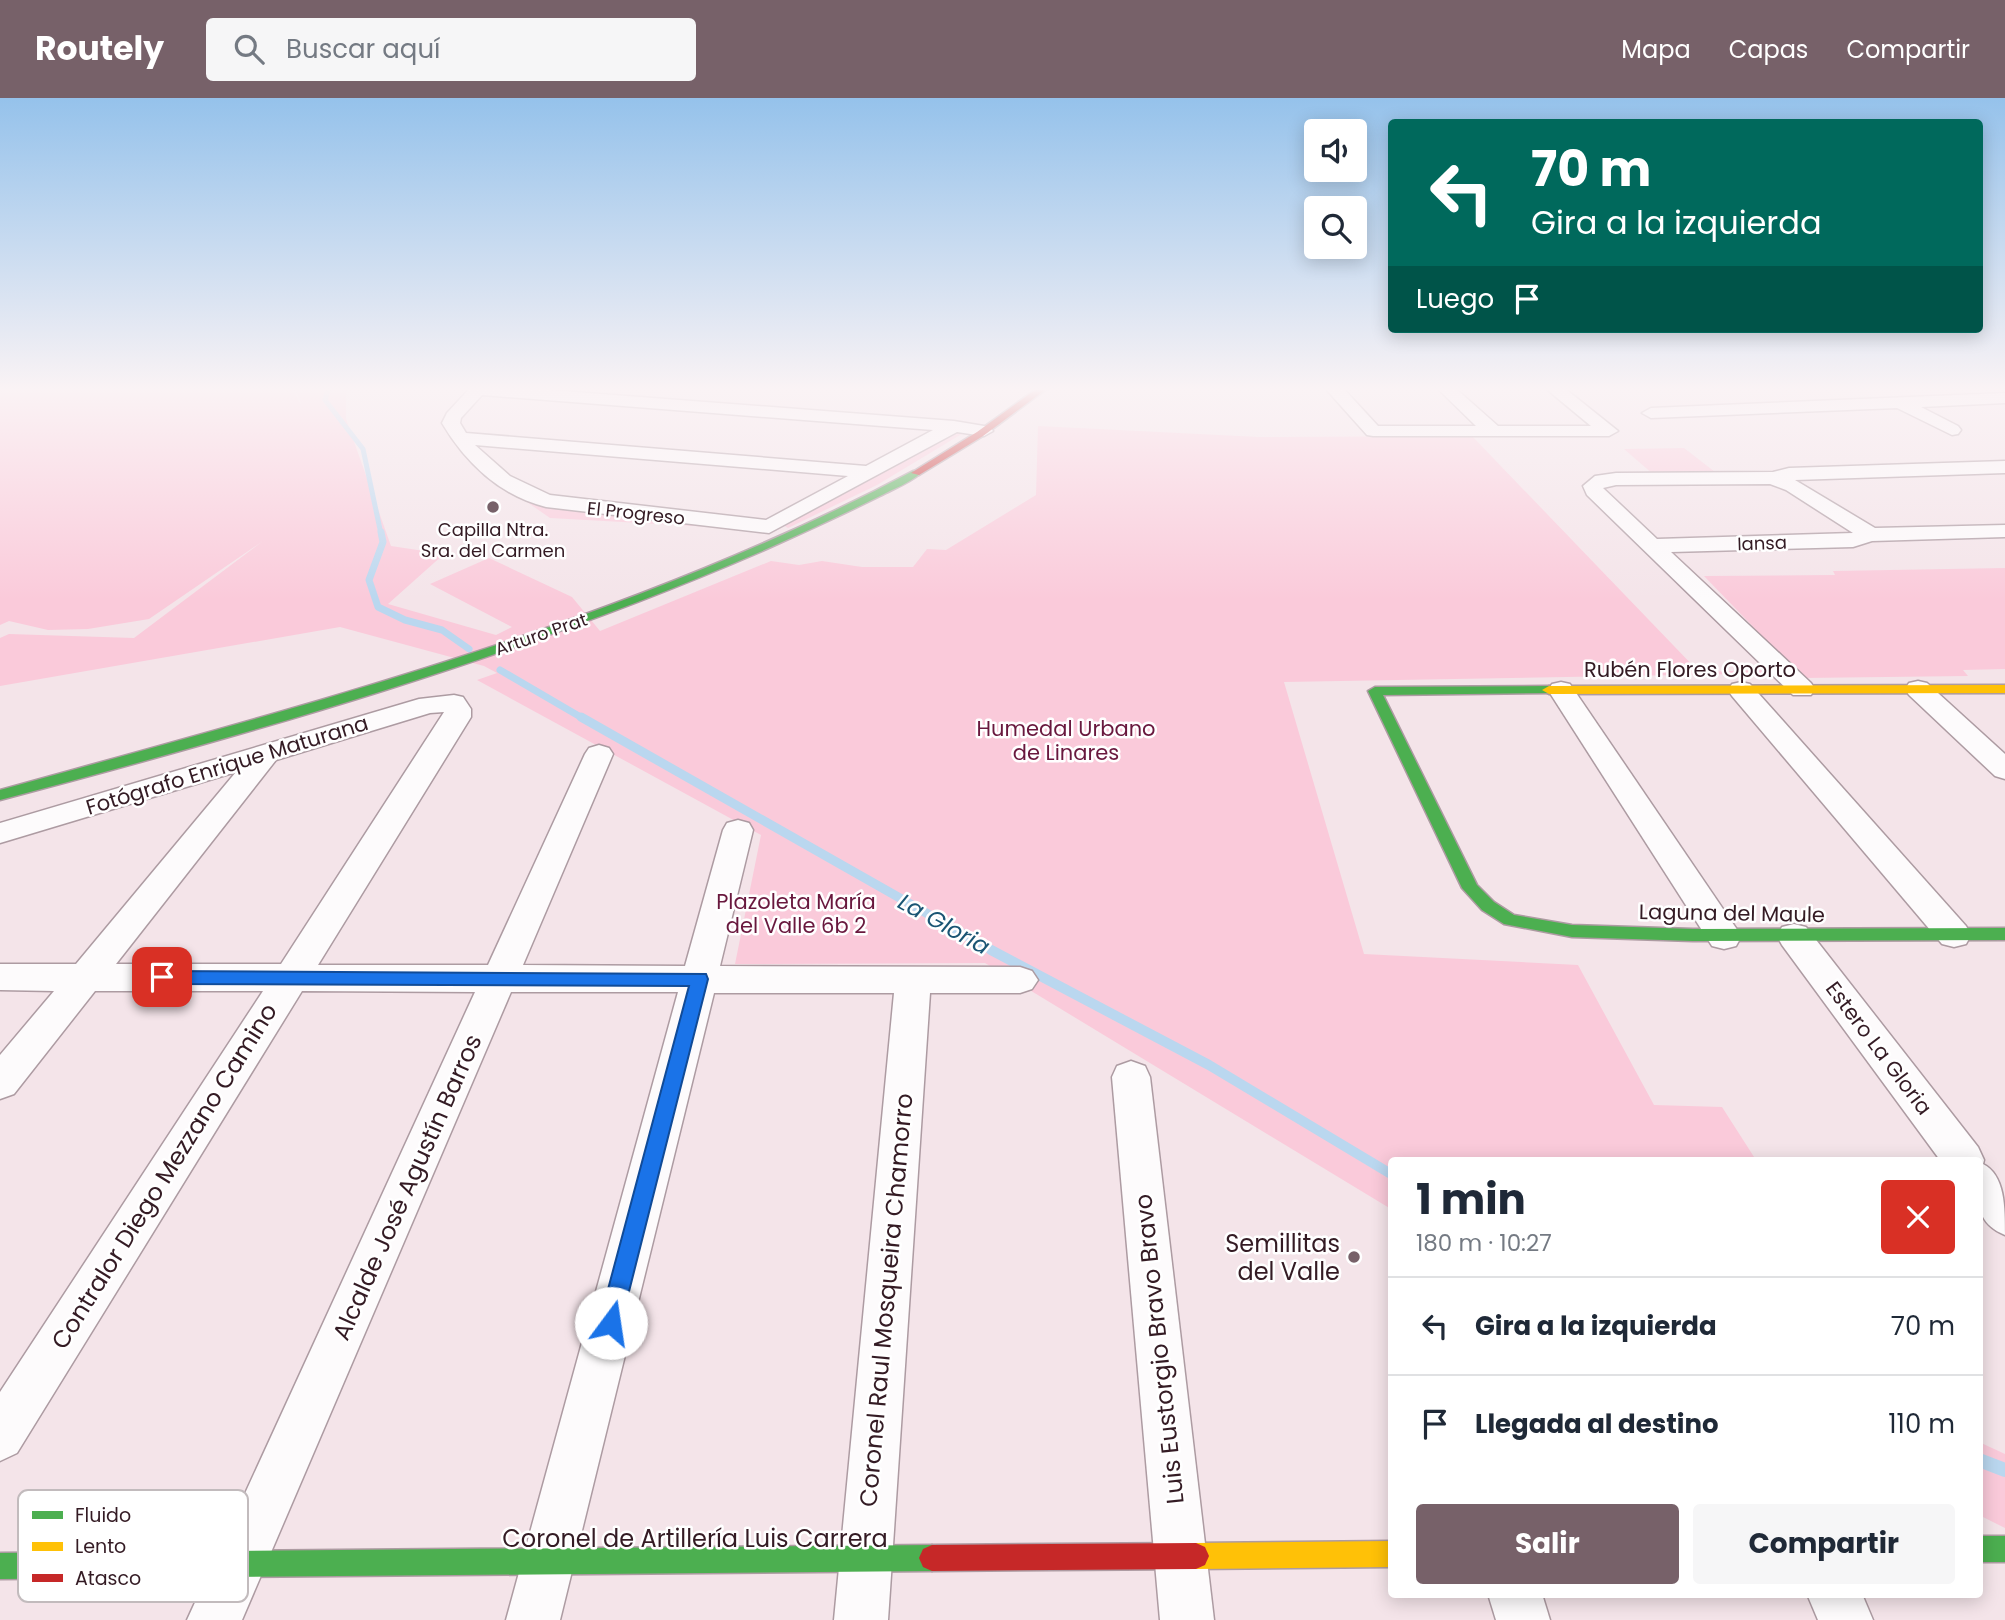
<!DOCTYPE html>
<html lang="es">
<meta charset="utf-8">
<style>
:root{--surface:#fff;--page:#f6f6f7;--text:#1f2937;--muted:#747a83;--line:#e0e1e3;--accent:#776169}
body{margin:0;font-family:Poppins,sans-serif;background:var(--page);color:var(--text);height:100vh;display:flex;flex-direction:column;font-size:26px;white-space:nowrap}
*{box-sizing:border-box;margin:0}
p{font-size:23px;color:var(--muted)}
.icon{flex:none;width:38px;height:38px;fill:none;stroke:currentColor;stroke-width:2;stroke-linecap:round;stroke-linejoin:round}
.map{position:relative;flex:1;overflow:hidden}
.details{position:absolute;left:1388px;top:1059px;width:595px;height:441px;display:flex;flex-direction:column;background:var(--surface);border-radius:7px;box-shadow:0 4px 18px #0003}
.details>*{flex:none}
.hud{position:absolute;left:1388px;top:21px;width:595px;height:214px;border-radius:7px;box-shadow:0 4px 18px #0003;background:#00695c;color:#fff;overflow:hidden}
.fabs{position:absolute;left:1304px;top:21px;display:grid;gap:14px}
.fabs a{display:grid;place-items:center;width:63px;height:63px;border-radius:7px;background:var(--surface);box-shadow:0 4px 18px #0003;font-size:35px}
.pin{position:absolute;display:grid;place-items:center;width:60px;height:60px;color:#fff;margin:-30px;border-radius:14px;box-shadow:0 4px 10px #0006}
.me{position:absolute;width:77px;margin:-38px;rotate:14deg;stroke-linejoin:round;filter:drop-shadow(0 0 5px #0008)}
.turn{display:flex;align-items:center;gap:24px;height:147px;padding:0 28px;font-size:32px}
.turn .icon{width:91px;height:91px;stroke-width:2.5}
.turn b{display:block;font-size:49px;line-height:60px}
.then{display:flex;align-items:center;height:66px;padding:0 28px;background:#0003;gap:14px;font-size:26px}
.round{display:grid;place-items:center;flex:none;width:74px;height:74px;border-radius:7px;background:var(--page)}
.headline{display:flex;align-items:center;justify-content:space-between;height:119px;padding:0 28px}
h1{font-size:42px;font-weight:700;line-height:52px}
.button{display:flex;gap:14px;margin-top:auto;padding:14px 28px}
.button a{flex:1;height:80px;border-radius:7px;background:var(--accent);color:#fff;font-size:28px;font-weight:700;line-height:80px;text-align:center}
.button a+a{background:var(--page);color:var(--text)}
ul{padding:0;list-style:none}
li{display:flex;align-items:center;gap:21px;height:98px;padding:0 28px;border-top:2px solid var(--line)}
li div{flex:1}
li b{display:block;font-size:26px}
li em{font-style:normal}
header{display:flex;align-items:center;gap:42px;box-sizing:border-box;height:98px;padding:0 35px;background:var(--accent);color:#fff}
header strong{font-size:33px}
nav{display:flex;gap:38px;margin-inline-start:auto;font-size:24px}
.search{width:490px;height:63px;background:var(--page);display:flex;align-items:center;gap:18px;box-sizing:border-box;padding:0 24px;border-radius:7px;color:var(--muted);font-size:26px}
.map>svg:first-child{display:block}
.green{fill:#facada}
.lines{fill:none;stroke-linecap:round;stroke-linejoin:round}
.stream-far4{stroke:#bad7ef;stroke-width:5}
.stream-far3{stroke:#bad7ef;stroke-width:7}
.stream-far2{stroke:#bad7ef;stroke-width:9}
.stream-far1{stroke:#bad7ef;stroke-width:10}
.stream{stroke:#bad7ef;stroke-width:14}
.street-casing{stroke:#ad9ba2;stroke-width:3}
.fast-casing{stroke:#ad9ba2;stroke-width:3}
.slow-casing{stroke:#ad9ba2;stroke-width:3}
.jam-casing{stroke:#ad9ba2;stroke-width:3}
.street{fill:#fdfbfc;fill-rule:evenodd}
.fast{fill:#4caf50;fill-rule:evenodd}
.slow{fill:#ffc107;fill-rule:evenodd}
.jam{fill:#c62828;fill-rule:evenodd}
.route{fill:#1a73e8;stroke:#114b97;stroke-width:2}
.poi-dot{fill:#776169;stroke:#fff;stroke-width:2.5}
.labels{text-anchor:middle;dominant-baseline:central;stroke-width:5;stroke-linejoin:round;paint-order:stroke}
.far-street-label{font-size:18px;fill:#341b24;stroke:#fff}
.far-poi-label{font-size:18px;fill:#341b24;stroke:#fff}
.street-label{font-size:21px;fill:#341b24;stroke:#fff}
.park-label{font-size:21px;fill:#69183e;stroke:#fff}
.water-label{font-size:23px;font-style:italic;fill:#1a5574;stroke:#fff}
.near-street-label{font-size:24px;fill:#341b24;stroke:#fff}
.near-poi-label{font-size:24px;fill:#341b24;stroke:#fff;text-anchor:end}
.key{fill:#fff;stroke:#c2bbbd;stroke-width:2}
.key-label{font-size:19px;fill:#341b24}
</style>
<header>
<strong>Routely</strong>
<div class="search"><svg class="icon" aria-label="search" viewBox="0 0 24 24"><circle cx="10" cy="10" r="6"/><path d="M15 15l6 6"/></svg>Buscar aquí</div>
<nav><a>Mapa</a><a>Capas</a><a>Compartir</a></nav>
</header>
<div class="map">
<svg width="2005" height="1522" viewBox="0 0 2005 1522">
<rect width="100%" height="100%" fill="#f4e4e9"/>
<g class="green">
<path d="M0,289H292L302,309L295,289H346V321L391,448L444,456L388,506L496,537L512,529L430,486L489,460L572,499L600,533L771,463L799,467L822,463L862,469H913L927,451L946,452L1036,397L1038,328L1259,339L1472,338L1699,574L1794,571L1704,478L1835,477L1833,473L2005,470V571L1963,572L1968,578L1803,580L1798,575L1284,584L1364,856L1578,867L1654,1007L1722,1009L1756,1062H1391V1111L985,865L735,866L761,737L477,582L497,575L484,568L340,529L0,588V540L9,536L134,540L263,443L149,521L88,531L48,532L9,523L0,527Z"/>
<path d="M954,332L965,334L877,387L788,430L783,427Z"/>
<path d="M1684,350L1715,374L1653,376L1624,351Z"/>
<path d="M491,379L528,399L748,431L550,420Z"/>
<path d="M1979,1344L2005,1356V1430L1979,1417Z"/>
</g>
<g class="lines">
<path class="stream-far4" d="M329,289L325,302L363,351L381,436"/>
<g class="stream-far3">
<path d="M381,434L383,444L369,482L378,509L405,522L442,532L469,551"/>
<path d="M500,572L584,621"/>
</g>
<path class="stream-far2" d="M581,619L995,854"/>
<path class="stream-far1" d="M991,852L1209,967L1391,1076"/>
<path class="stream" d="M1979,1362L2005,1372"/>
<g class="street-casing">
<g id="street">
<path d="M471,289H509L954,323L990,329L993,333L984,338L957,334L769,435L546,409C500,398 465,364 442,325L447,315ZM482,297L933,332L866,368L466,335L460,325L461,320ZM475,347L848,378L766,422L550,397L510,378Z"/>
<path d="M1324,289H1342L1378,328H1476L1436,289H1454L1498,328H1591L1544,289H1563L1618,333L1609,338H1373L1367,337Z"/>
<path d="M2005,295V305L1921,309L1958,328L1961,332L1958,336L1952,337L1897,310L1651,320L1642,315L1651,310Z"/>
<path d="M2005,363V375L1795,382L1875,430L2005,427V439L1872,443L1853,449L1671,454L1811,585L1815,591L1811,597H1793L1587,397L1583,388L1595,378L1616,375L1773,374L1789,370ZM1770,386L1786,392L1853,435L1657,441L1603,390L1616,387Z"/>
<path d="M1918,583L1927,585L2005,656V681L1995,678L1909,597L1905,591L1909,585Z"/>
<path d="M1561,584L1570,586L1736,830L1741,839L1736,848L1724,851L1712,848L1548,592L1552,586Z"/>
<path d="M1741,584L1750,586L1966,828L1971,837L1966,846L1954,849L1942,846L1732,598L1728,592L1732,586Z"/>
<path d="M454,597L463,599L471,611V619L318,867H488L585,656L589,650L599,647L609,650L613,656L523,867L685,868L723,732L727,725L738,722L749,725L753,732L720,868L1020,869L1032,873L1038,882L1032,891L1020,895H930L888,1522H834L894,895H714L560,1522H506L678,894H511L242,1522H187L475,894L302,893L17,1355L0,1363V1294L263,893H95L14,996L0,1001V957L54,893L0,892V866H76L236,674L0,745V725L419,601ZM444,614L281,866H116L276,662L430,615Z"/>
<path d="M1794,826L1806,829L1978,1049L1984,1062L1983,1066C2005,1077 2005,1109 2005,1137C1970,1123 1979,1094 1979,1062H1940L1782,847L1777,838L1782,829Z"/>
<path d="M1131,963L1145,968L1150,979L1214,1522H1160L1112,979L1117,968Z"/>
<path d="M1488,1496H1542L1550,1522H1496Z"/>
<path d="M1807,1496H1862L1873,1522H1818Z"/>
</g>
</g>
<g class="fast-casing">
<g id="fast">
<path d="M913,373L921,375C910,385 893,391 880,398C840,418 800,436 760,454C515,560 257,634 0,702V692C310,606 627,525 913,373Z"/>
<path d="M1549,588L1556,592L1554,595L1383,597L1477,787L1494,804L1514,817L1572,827L1693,831L2005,830V842L1693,843L1572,839L1504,826L1482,812L1462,790L1368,593L1375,589Z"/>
<rect x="1979" y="1438" width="26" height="26"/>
<path d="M932,1447L941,1451L945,1460L941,1469L932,1473L0,1481V1455Z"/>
</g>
</g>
<g class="slow-casing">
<g id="slow">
<path d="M2005,587V595L1549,596L1542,592L1549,588Z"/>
<path d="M1391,1443V1469L1196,1471L1187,1467L1183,1458L1187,1449L1196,1445Z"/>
</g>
</g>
<g class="jam-casing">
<g id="jam">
<path d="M1039,289H1049L983,338L919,377L911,375L977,334Z"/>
<path d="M1196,1445L1205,1449L1209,1458L1205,1467L1196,1471L932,1473L923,1469L919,1460L923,1451L932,1447Z"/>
</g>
</g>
<use href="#street" class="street"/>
<use href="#fast" class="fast"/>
<use href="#slow" class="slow"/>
<use href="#jam" class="jam"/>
</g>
<linearGradient id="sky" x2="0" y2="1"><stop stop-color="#95c2eb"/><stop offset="0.58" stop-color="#faf3f5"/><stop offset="1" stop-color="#faf3f5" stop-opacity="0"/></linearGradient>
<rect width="2005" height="502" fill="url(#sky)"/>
<path class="route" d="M162,873L706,876L708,881L619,1233L611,1236L602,1233L599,1225L689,888L162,886L153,879Z"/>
<g class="poi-dot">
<circle cx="493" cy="409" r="7"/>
<circle cx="1354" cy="1159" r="7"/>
</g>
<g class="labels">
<g class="far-street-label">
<text transform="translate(636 415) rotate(6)">El Progreso</text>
<text transform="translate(1762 445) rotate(-2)">Iansa</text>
<text transform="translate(541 536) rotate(-19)">Arturo Prat</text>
</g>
<g class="far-poi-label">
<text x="493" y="431">Capilla Ntra.<tspan x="493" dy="21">Sra. del Carmen</tspan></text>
</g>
<g class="street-label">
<text x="1690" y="571">Rubén Flores Oporto</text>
<text transform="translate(227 667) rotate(-17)">Fotógrafo Enrique Maturana</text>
<text transform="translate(1732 815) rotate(1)">Laguna del Maule</text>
<text transform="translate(1879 950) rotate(53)">Estero La Gloria</text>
</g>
<g class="park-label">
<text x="1066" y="630">Humedal Urbano<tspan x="1066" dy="24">de Linares</tspan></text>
<text x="796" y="803">Plazoleta María<tspan x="796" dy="24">del Valle 6b 2</tspan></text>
</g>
<g class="water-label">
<text transform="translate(944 826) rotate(29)">La Gloria</text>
</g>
<g class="near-street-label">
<text transform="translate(164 1078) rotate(-58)">Contralor Diego Mezzano Camino</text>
<text transform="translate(407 1089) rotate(-66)">Alcalde José Agustín Barros</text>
<text transform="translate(886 1202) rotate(-85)">Coronel Raul Mosqueira Chamorro</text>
<text transform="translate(1159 1251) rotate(-96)">Luis Eustorgio Bravo Bravo</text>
<text x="695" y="1440">Coronel de Artillería Luis Carrera</text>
</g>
<g class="near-poi-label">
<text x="1340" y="1145">Semillitas<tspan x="1340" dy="28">del Valle</tspan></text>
</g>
</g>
<rect x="18" y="1392" width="230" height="112" rx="10" class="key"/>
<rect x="32" y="1413" width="31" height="8" fill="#4caf50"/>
<rect x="32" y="1444" width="31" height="9" fill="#ffc107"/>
<rect x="32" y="1476" width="31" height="8" fill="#c62828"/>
<g class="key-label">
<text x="75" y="1424">Fluido</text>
<text x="75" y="1455">Lento</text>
<text x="75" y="1487">Atasco</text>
</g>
</svg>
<div class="fabs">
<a><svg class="icon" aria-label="sound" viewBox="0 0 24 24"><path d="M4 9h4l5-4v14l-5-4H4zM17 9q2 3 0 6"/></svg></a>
<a><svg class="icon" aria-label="search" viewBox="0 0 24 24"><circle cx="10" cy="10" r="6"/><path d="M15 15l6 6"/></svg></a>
</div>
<div class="pin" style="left:162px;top:879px;background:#d93025"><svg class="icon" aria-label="arrive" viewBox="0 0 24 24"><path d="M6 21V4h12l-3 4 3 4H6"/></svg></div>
<svg class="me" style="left:611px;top:1225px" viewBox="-20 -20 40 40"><circle r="19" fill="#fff"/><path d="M0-13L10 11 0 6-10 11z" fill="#1a73e8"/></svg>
<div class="hud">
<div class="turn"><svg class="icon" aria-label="left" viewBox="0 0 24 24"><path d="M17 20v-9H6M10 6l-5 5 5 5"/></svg><div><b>70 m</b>Gira a la izquierda</div></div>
<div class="then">Luego<svg class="icon" aria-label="arrive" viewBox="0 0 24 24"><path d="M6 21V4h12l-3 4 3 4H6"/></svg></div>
</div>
<section class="details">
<div class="headline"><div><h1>1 min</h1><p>180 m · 10:27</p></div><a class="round" style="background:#d93025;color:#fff"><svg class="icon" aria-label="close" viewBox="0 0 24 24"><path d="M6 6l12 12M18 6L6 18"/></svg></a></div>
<ul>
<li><svg class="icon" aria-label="left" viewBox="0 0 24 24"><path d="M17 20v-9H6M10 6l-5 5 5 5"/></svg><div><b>Gira a la izquierda</b></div><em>70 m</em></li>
<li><svg class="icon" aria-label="arrive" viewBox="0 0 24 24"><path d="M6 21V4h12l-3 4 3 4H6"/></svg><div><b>Llegada al destino</b></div><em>110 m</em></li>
</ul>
<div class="button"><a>Salir</a><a>Compartir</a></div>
</section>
</div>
